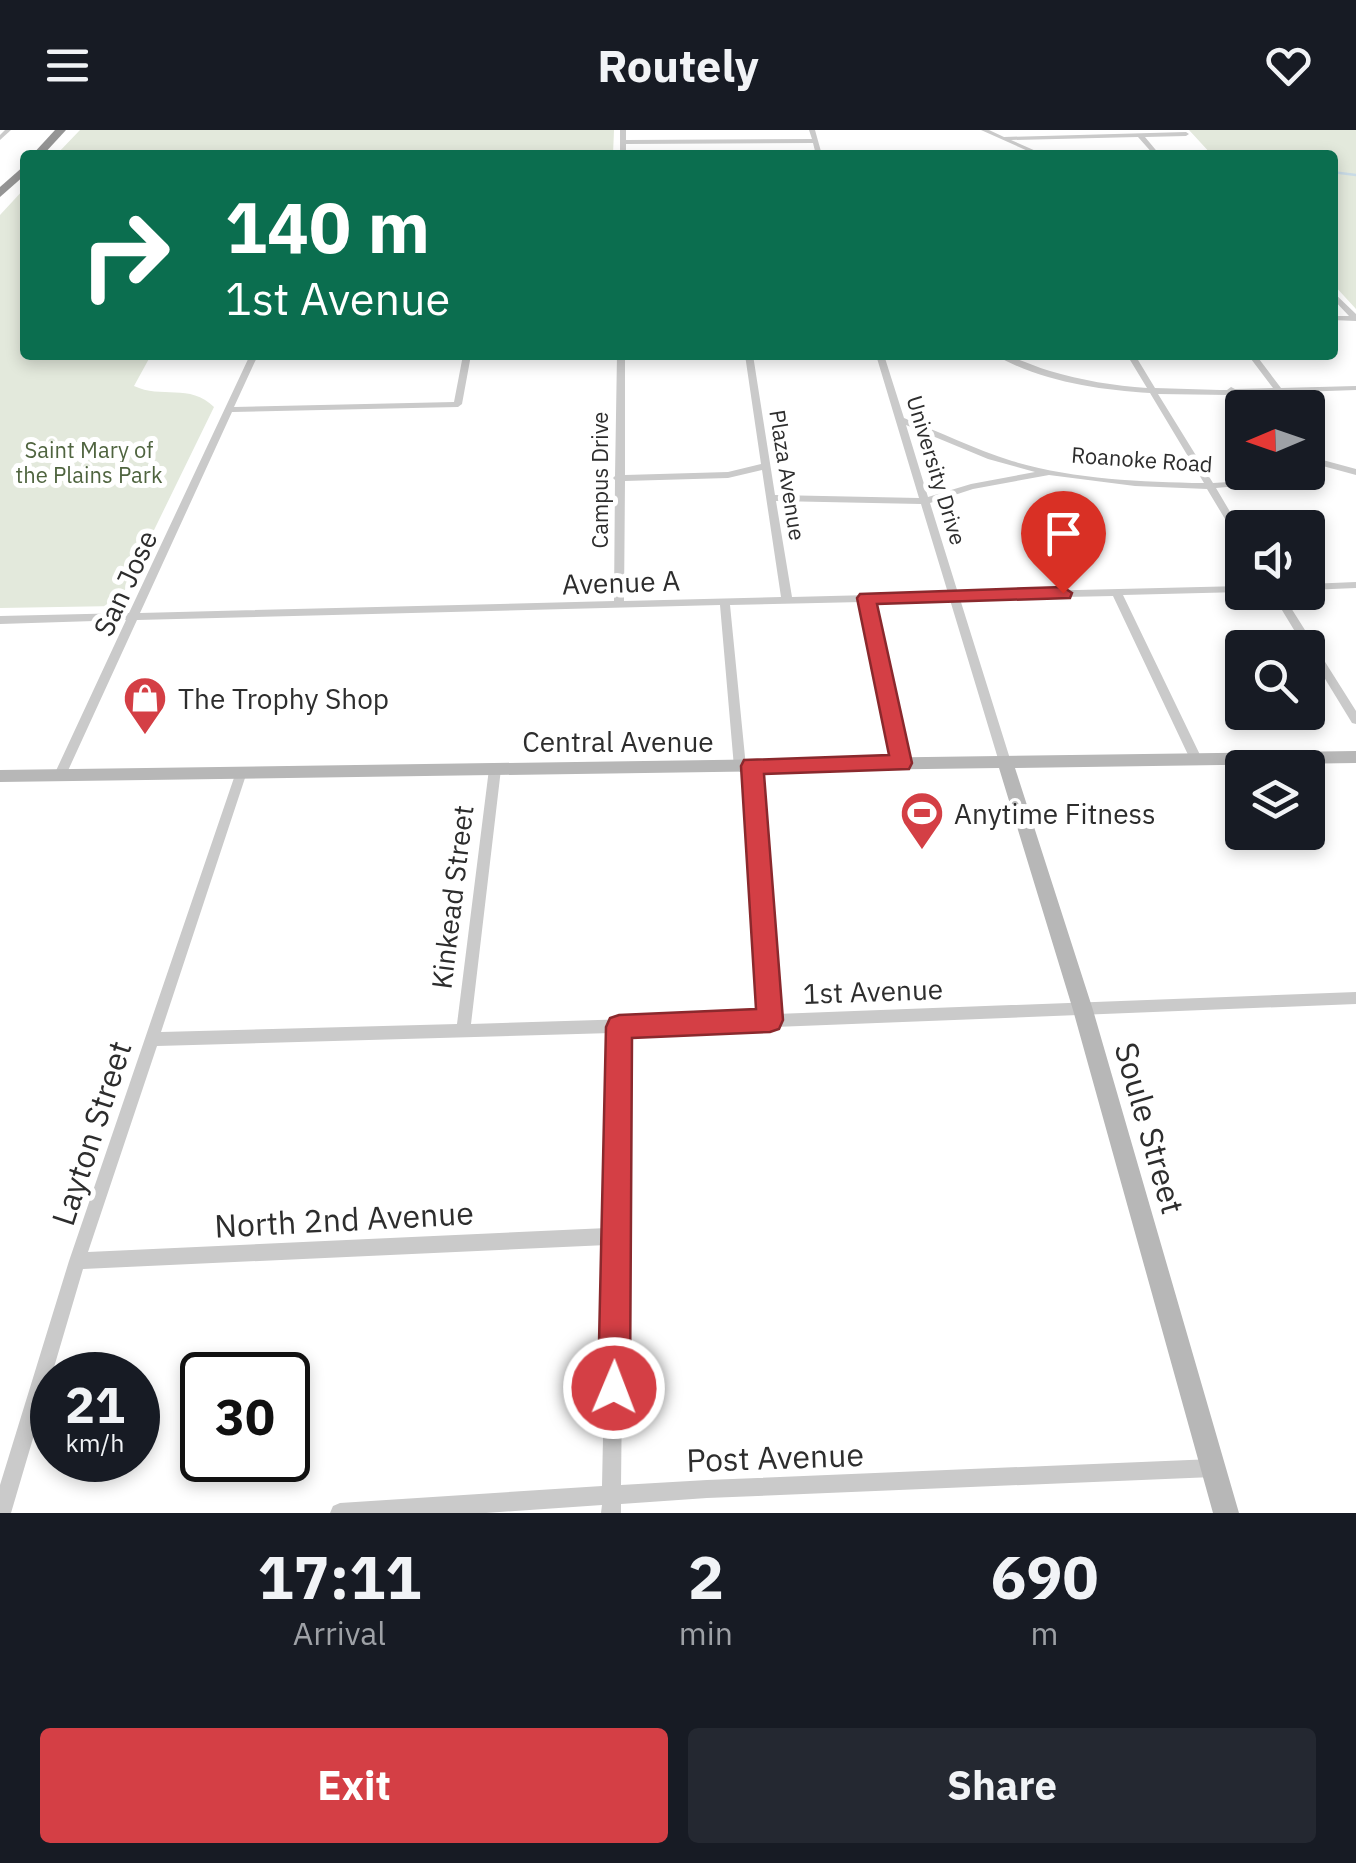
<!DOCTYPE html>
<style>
:root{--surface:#171b24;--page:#242831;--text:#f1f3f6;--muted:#9ea1a6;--accent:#d43f45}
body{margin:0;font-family:"IBM Plex Sans",sans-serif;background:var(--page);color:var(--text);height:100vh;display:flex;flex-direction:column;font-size:38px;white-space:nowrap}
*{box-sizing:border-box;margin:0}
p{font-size:32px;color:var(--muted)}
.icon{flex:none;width:55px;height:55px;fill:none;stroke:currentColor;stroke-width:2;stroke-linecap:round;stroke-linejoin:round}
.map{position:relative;height:1383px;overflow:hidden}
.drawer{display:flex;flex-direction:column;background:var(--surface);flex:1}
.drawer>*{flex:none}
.banner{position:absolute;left:20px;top:20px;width:1318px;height:210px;border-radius:10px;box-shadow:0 5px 15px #0003;background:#0b6e4f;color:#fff;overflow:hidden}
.needle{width:65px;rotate:268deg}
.controls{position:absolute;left:1225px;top:260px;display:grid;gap:20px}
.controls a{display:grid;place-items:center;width:100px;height:100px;border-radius:10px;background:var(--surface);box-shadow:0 5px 15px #0003;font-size:50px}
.speed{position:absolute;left:30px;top:1222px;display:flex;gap:20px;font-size:50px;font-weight:700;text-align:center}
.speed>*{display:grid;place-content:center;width:130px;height:130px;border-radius:50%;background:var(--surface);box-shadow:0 5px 15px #0003;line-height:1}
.speed small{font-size:25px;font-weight:400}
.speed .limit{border:5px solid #111;border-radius:15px;background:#fff;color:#111}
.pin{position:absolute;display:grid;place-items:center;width:85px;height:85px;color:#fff;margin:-102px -42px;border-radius:50% 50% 50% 0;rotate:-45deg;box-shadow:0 0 10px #0007}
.pin .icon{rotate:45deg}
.me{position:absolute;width:110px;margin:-55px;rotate:1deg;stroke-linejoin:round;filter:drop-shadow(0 0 8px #0008)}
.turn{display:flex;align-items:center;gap:35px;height:210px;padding:0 40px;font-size:45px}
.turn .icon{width:130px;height:130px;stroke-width:2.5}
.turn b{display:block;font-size:70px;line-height:85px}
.eta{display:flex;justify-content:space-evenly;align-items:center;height:170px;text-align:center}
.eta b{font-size:60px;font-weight:700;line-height:70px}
.cta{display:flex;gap:20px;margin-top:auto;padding:20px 40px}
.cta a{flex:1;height:115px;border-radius:10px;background:var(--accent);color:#fff;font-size:40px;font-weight:700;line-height:115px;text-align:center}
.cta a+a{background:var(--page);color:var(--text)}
header{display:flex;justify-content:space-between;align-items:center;height:130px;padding:0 40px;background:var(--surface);font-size:45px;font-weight:700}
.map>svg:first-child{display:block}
.green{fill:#e3e9dc}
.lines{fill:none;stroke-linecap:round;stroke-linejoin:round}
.stream{stroke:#c9dbe7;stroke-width:2.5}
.street{fill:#cacaca;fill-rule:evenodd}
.secondary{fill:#b7b7b7;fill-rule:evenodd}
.highway{fill:#949494;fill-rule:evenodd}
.route{fill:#d43f45;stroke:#8a292d;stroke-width:2.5}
.labels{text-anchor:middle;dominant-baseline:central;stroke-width:10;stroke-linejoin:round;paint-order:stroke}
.far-park-label{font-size:22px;fill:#4f643f;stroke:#fff}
.far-street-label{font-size:22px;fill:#2d2d2d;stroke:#fff}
.street-label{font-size:28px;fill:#2d2d2d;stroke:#fff}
.poi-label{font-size:28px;fill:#2d2d2d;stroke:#fff;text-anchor:start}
.near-street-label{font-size:32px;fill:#2d2d2d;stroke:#fff}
</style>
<header><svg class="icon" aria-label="menu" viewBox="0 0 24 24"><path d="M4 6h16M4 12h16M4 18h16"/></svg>Routely<svg class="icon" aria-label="heart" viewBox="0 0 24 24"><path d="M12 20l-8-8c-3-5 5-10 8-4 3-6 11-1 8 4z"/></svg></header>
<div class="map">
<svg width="1356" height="1383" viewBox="0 0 1356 1383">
<rect width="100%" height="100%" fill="#fff"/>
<g class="green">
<path d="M80,0H614L613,25H56Z"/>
<path d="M1189,0H1356V179L1333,154L1332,25H1212Z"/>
<path d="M25,58V225H151L134,256C161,269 190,253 214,277L117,476L0,478V85Z"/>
</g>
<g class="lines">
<path class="stream" d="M1332,42L1356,45"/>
<g class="street">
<path d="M5,0H11L0,10V5Z"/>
<path d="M620,0H626V10L812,9L809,0H815L822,25H816L813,13L626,14V25H620Z"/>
<path d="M981,0H989L1004,7L1186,2L1189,4L1186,6L1145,7L1160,25H1154L1138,7L1011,10L1045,25H1037Z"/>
<path d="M1332,161L1356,184V191L1332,190V186H1349L1332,168Z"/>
<path d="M250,225H258L234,277L454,272L463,225H471L462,274L458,277L232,282L140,483L614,471L615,350L613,348L615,346L617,225H625V345L728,342L761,334L745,225H753L775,365L919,368L876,225H884L904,288C940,302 974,319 1012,331C1073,349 1140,352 1204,353L1150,263C1098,260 1040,251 995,225C1014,225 1031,236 1050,241C1081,250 1114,256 1147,258L1127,225H1135L1155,258L1220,260H1227L1231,257L1235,259L1273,258L1248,225H1256L1281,258L1356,256V260L1238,264L1244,278L1242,286L1238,283L1229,265L1158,264L1213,353C1229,352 1246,351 1262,348C1274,346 1282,342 1294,342L1270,353L1216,358L1242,402V412L1237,409L1207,359L1135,356L1049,345L973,359L930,373L958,463L1242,456V462L1123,465L1202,629L1196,633L1190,629L1113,466L960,469L1011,632L1005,636L999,632L950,470L872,472L907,633L901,637L895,633L862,472L730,475L746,637L740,642L734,637L720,475L137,490L66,645L60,650L56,648L54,645L126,490L0,494V486L129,483ZM906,295L988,329L1035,342L971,354L928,367ZM762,340L781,467L624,471L625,351L728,348ZM776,371L921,374L948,463L792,467Z"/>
<path d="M1308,326L1356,339V345L1308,332Z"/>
<path d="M1356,452V458L1308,460V454Z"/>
<path d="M1271,462H1281L1356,581V594L1352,593L1308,521V518H1305Z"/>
<path d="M752,631L758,636L776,884L1356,862V874L626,903L621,1355L707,1350L1213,1329L1220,1331L1222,1338L1220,1345L1213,1347L707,1368L621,1374V1383H601L602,1375L486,1383H330L333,1376L340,1373L602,1356L607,1115L83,1139L11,1383H0V1355L69,1131L237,639H245L247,642L161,902L457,894L489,639L495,634L501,639L471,894L761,885L746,636ZM612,903L607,1098L88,1122L157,916Z"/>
</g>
<path class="secondary" d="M1356,621V633L1015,638L1093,880L1239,1383H1213L1073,880L999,638L0,652V640Z"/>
<g class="highway">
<path d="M55,0H66L43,25H32Z"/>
<path d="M25,35V45L0,67V57Z"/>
</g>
</g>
<path class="route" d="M1063,457L1072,463L1070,468L877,474L912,633L909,639L764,644L783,890L779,899L770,902L632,908L630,1258L626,1270L614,1274L602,1270L598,1258L606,897L610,888L619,885L756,879L741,636L744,630L889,625L857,468L860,464Z"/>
<defs>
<g id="shop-pin" transform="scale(2.25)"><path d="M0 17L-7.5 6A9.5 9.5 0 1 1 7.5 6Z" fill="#d43f45" stroke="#fff"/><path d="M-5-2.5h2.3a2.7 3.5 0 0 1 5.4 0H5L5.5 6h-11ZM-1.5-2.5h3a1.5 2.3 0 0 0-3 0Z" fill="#fff"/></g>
<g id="stadium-pin" transform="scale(2.25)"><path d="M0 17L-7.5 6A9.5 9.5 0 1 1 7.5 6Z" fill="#d43f45" stroke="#fff"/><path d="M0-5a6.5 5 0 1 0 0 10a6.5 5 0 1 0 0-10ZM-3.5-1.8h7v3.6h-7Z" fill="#fff"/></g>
</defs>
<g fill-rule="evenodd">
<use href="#shop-pin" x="145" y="568"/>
<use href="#stadium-pin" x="922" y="683"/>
</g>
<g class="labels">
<g class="far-park-label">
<text x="89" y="319">Saint Mary of<tspan x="89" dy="25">the Plains Park</tspan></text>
</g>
<g class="far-street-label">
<text transform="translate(1142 329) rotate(4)">Roanoke Road</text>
<text transform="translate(937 340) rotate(73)">University Drive</text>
<text transform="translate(788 345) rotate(81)">Plaza Avenue</text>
<text transform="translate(599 350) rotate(-90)">Campus Drive</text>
</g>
<g class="street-label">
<text transform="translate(621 452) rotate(-2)">Avenue A</text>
<text transform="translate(125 453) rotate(-65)">San Jose</text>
<text x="618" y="611">Central Avenue</text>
<text transform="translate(452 767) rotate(-83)">Kinkead Street</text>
<text transform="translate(873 861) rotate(-2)">1st Avenue</text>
</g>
<g class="poi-label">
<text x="178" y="568">The Trophy Shop</text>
<text x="954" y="683">Anytime Fitness</text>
</g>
<g class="near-street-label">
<text transform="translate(1150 998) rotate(74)">Soule Street</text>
<text transform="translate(91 1003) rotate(-72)">Layton Street</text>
<text transform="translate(344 1089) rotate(-3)">North 2nd Avenue</text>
<text transform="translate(775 1327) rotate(-2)">Post Avenue</text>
</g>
</g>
</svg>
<div class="controls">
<a><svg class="needle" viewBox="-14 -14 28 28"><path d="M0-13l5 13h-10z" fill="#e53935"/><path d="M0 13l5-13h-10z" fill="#9ea1a6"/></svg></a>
<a><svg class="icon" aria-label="sound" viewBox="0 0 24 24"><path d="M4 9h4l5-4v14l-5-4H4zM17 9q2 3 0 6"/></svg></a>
<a><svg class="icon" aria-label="search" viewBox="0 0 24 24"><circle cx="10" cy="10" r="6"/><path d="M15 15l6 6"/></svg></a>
<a><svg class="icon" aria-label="layers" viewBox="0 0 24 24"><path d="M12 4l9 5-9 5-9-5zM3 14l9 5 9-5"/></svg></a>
</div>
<div class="speed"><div>21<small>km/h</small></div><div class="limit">30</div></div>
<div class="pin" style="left:1063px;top:463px;background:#d93025"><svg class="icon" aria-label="arrive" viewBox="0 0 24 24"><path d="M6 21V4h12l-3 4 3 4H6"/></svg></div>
<svg class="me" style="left:614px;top:1258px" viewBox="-20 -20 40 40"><circle r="17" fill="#d43f45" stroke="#fff" stroke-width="3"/><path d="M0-11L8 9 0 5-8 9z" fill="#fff"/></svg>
<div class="banner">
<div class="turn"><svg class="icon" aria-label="right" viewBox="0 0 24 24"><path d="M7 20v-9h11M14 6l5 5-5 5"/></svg><div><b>140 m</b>1st Avenue</div></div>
</div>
</div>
<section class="drawer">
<div class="eta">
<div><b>17:11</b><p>Arrival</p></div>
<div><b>2</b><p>min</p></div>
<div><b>690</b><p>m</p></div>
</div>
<div class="cta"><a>Exit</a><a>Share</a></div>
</section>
